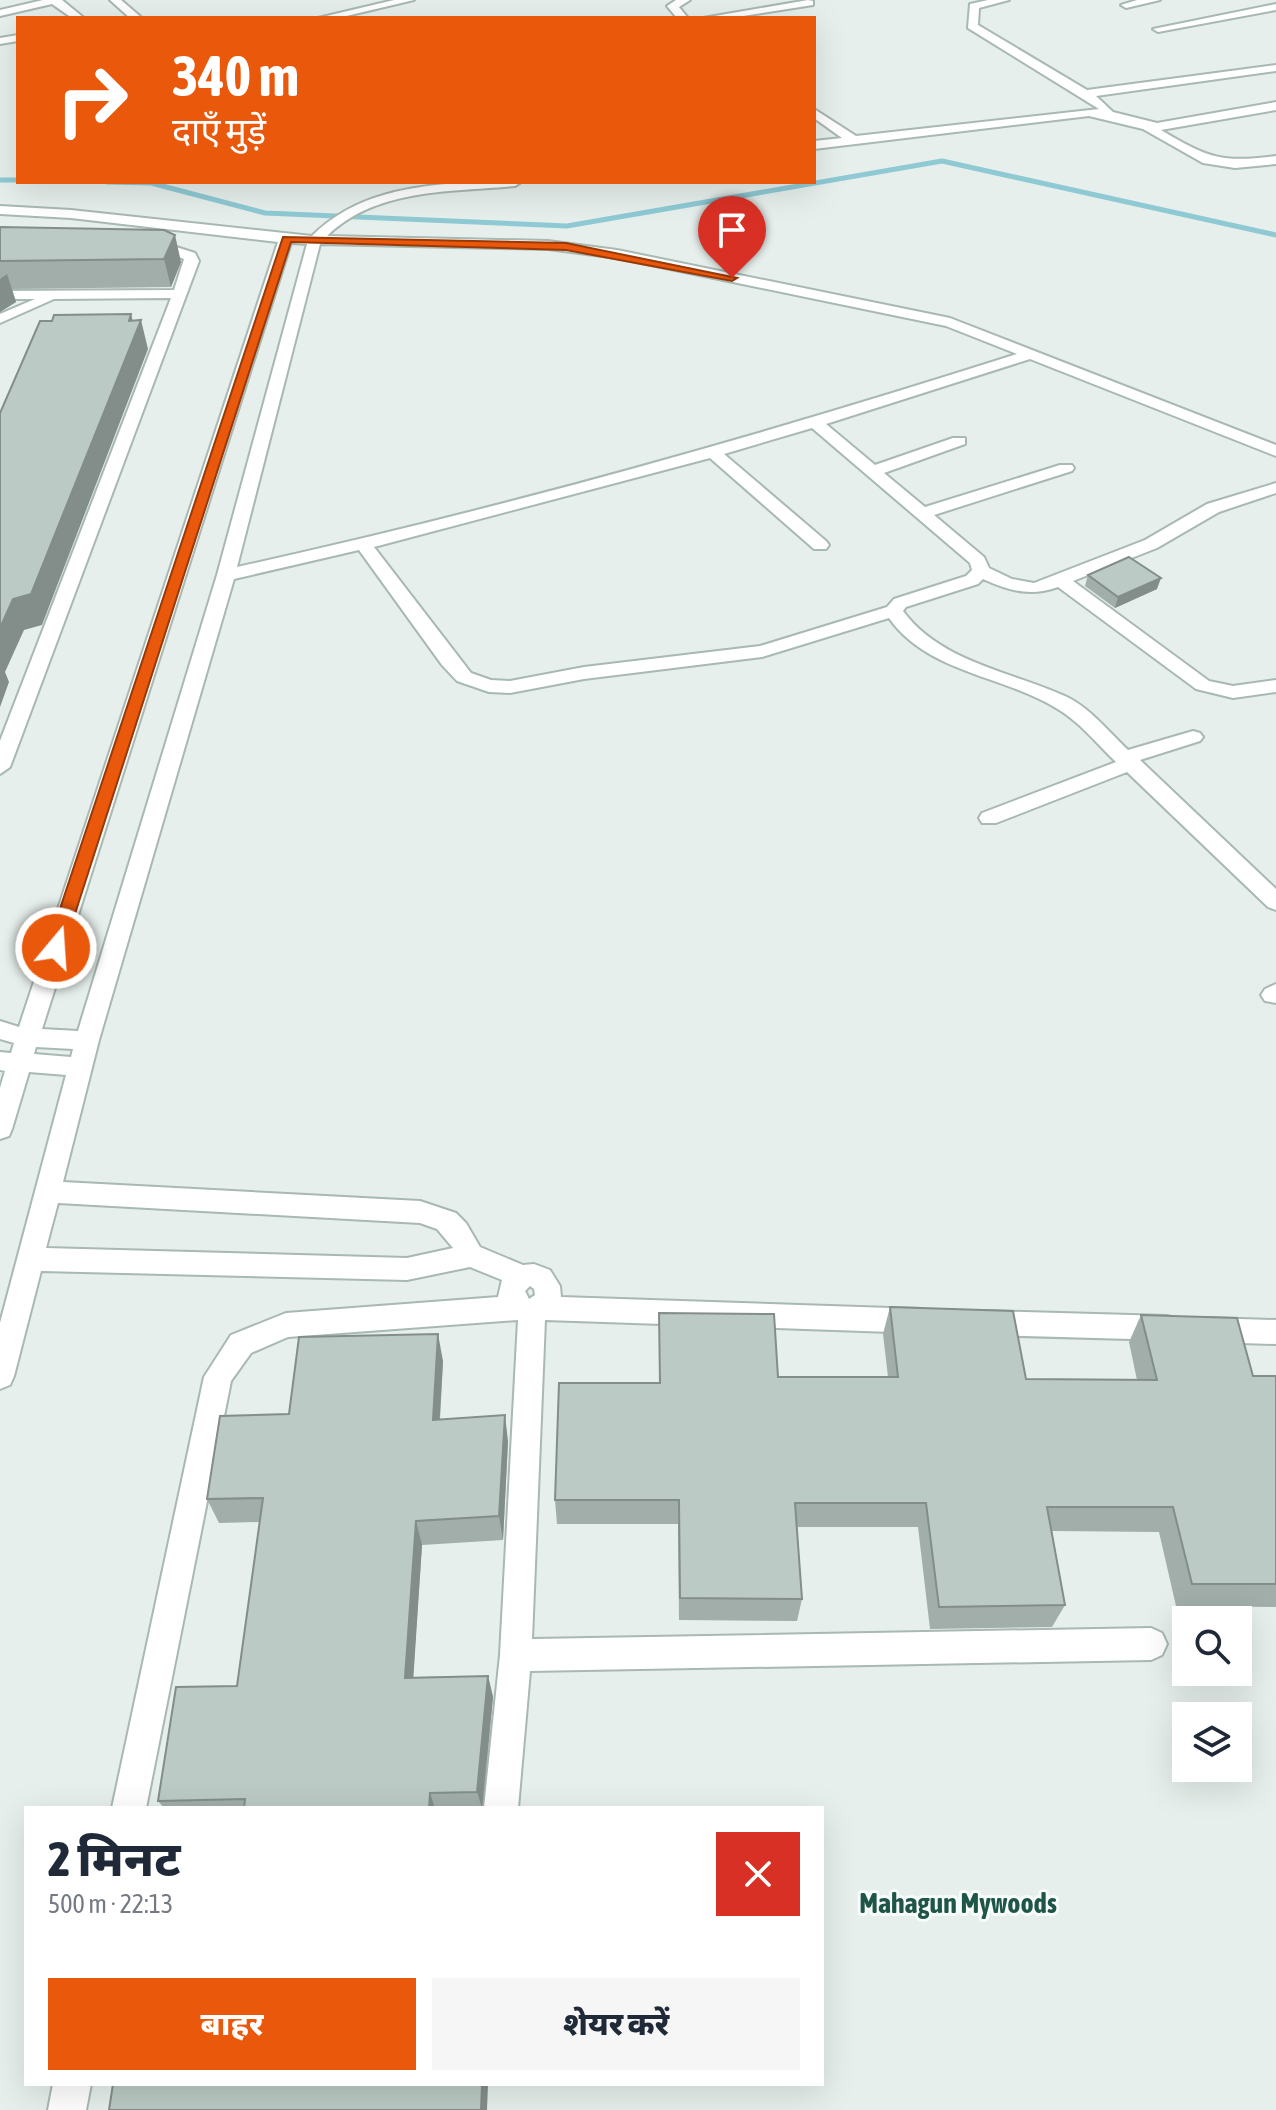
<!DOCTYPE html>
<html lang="hi">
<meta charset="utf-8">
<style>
:root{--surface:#fff;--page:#f6f6f7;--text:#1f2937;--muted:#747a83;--accent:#ea580c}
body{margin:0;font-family:"Asap Condensed","Noto Sans Devanagari",sans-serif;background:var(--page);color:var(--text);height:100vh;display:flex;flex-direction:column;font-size:30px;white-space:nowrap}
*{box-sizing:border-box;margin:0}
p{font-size:26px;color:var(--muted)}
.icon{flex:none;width:44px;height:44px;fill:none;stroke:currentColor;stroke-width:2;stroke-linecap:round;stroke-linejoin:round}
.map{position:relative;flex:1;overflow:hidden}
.details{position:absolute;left:24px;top:1806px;width:800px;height:280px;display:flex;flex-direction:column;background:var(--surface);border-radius:0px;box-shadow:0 8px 32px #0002}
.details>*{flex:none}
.guide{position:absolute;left:16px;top:16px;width:800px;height:168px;border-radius:0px;box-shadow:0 8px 32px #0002;background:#ea580c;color:#fff;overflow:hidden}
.controls{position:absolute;left:1172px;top:1606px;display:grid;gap:16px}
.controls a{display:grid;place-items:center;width:80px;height:80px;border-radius:0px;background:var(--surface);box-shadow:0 8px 32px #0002;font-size:40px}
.pin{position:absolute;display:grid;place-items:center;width:68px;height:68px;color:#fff;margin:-82px -34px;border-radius:50% 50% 50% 0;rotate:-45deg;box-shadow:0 0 8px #0007}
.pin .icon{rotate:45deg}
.me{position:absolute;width:88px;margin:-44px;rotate:18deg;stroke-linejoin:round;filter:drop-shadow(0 0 6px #0008)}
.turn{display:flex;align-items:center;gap:28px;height:168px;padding:0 24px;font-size:36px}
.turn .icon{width:104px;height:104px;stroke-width:2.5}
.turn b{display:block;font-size:56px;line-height:68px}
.round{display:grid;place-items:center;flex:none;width:84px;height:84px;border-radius:0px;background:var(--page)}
.head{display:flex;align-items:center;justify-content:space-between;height:136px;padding:0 24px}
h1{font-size:48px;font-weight:800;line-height:60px}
.action{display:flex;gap:16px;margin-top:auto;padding:16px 24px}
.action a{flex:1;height:92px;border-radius:0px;background:var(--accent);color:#fff;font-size:32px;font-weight:800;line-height:92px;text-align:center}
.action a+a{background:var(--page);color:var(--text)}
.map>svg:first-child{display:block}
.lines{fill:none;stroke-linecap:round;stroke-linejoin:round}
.stream{stroke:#8ec9d4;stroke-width:5}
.minor-casing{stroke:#a8b8b2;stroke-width:4}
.minor{fill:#fff;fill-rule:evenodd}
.wall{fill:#a1aea9}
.shaded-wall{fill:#838d89}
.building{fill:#bbcac4;stroke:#838d89;stroke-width:2}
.route{fill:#ea580c;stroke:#983908;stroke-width:2}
.labels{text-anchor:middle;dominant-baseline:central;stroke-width:6;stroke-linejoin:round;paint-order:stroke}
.near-neighbourhood-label{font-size:28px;font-weight:bold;fill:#1f5548;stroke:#f7fbf9}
</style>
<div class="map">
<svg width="1276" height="2110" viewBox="0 0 1276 2110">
<rect width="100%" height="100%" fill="#e6efeb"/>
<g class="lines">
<g class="stream">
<path d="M0,180H18"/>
<path d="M107,182L151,183L265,213L567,226L942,161L1276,235"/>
</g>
<g class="minor-casing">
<g id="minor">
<path d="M43,0H62L84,18H72L52,4L0,16V10Z"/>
<path d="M110,0H121L142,18H130Z"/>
<path d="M394,0H414L338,18H318Z"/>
<path d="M676,0H690L679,7L688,18H677L667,6Z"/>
<path d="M808,0L813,1V5L730,18H703Z"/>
<path d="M988,0H1009L979,8L978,25L1087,90L1276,65V71L1096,96L1113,112L1157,123L1276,102V110L1161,130C1208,158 1221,163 1276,156V164L1235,168L1203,163L1143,129L1089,116L814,149V141L842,138L814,118V109L856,136L1099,109L968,28L970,4Z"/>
<path d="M1137,0H1160L1126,8L1121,5Z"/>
<path d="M1276,4V10L1158,32L1153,29Z"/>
<path d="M18,35V41L0,44V38Z"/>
<path d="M470,182H521L515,186C451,192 376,188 327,236L548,241L617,250L950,318L1276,445V456L1030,359L826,424L875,465L953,438H965V444L884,473L925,507L1060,465H1072L1074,468L1072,471L934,515L984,557L989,568L1012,579L1034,583L1145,540L1207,504L1276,483V493L1219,512L1157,548L1073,581L1209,681L1233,686L1276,680V692L1233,698L1196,689L1058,587C1031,597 1009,591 983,579L978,584L906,607L903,611C940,662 1013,672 1067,697C1090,708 1110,733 1128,750L1193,731L1200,733L1203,737L1200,741L1140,760L1276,889V910L1268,907L1127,772L996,823H982L979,818L982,813L1116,762C1097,744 1079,721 1056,708C1002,675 928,673 889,618L762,657L584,679L510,693L489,692L457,681L442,665L359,550L234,579L99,1040L63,1182L420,1201L456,1213L466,1223L480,1247L523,1265L534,1264L550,1270L560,1286L561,1297L920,1309L930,1313L934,1321L930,1329L920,1333L545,1320L532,1639L1151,1628L1162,1633L1167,1644L1162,1655L1151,1660L530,1671L518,1808H484L500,1655L518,1320L288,1337L251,1353L231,1381L146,1808H112L204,1377L231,1335L286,1313L498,1297L502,1280L470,1267L407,1280L41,1271L14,1376L10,1385L0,1389V1323L66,1075L29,1072L12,1129L9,1136L0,1139V1088L5,1071L0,1070V1052L11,1053L14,1043L0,1039V1021L19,1027L278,242L71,218L0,214V206L71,210L312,236C355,193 412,186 470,182ZM291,243L307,244L217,575L78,1031L42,1029ZM320,244L548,249L617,258L946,326L1017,354C760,436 501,509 237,567ZM812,428L970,563L972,570L966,576L894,599L887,607L760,646L584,667L510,681L491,680L471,673L374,547L710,458L814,549H826L829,545L826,541L724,454ZM36,1047L73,1049L71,1057L34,1054ZM58,1203L420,1223L437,1229L453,1248L407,1258L46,1248ZM530,1286L534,1289L535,1295L529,1299L525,1291Z"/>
<path d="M146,245L173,246L195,253L199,261L10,767L0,774V741L171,298L54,299L0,323V314L35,299H0V291L174,290L184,259L171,254L141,252V246Z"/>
<path d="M1276,984V1003L1265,1001L1261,995L1265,989Z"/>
<path d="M984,1311L1167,1316L1177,1319L1181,1328L1177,1337L1167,1340L984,1335L974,1331L970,1323L974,1315Z"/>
<path d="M1208,1318L1276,1320V1344L1208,1342L1198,1339L1194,1330L1198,1321Z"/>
<path d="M53,2084H91L86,2110H48Z"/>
</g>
</g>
<use href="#minor" class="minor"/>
</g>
<g class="wall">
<path d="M0,227L181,262L171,287L12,289L16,302L0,312Z"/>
<path d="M1088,575L1157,589L1115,608L1085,586Z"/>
<path d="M890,1307L1026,1379L1137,1380L1129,1342L1141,1315L1253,1376H1276V1607L1176,1606L1159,1532L1052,1531L1065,1605L1052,1627L930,1629L918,1527H797L802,1599L797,1621L679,1620L678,1524H557L555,1500L659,1383V1313L778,1377H888L883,1334Z"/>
<path d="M443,1361L440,1420L508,1441L503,1540L422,1545L413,1677L488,1676L493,1697L483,1808H164L158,1801L237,1686L260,1522L219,1523L207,1499L289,1414Z"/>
</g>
<g class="shaded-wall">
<path d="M175,235L181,262L171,287L164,259Z"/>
<path d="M7,274L16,302L0,312V279Z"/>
<path d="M131,314L136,333L141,320L148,349L42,625L24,630L5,672L9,682L0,707V628Z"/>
<path d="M1161,578L1157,589L1115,608L1118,597Z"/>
<path d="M438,1334L443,1361L438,1446L433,1420Z"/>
<path d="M505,1415L508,1441L503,1540L499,1516Z"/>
<path d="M416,1521L422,1545L412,1698L405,1678Z"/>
<path d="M488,1676L493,1697L482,1808L477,1792Z"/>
<path d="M430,1793L435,1808H429Z"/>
<path d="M482,2084H488L487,2110H481Z"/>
</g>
<g class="building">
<path d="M0,227L164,230L175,235L164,259L0,261Z"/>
<path d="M131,314L129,321L141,320L31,594L13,599L0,628V413L40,321H52L54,315Z"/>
<path d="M1129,557L1161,578L1118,597L1088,575Z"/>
<path d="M890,1307L1013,1311L1026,1379L1157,1380L1141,1315L1237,1318L1253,1376H1276V1584H1192L1173,1507H1047L1065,1605L939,1607L926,1503H795L802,1599L680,1598L679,1500H555L559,1383H660L659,1313L774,1314L778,1377H898Z"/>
<path d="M438,1334L433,1420L505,1415L499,1516L416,1521L405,1678L488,1676L477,1792L430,1793L429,1808H244L245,1799L158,1801L176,1687L237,1686L263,1498L207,1499L220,1416L289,1414L299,1337Z"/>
<path d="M113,2084H482L481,2110H109Z"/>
</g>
<path class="route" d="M283,237L566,243L737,278L732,281L566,250L291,242L64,948L56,954L50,953L47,948Z"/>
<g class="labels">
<g class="near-neighbourhood-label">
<text x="958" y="1903">Mahagun Mywoods</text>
</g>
</g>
</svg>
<div class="controls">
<a><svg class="icon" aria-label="search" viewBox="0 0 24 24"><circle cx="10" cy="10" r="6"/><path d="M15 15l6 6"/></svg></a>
<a><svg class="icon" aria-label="layers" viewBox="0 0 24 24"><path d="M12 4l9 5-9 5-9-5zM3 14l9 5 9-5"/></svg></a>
</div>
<div class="pin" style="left:732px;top:278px;background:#d93025"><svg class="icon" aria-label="arrive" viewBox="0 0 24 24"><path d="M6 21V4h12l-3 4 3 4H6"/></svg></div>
<svg class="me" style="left:56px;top:948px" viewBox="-20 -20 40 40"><circle r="17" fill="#ea580c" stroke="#fff" stroke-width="3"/><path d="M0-11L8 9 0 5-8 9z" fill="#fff"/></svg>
<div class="guide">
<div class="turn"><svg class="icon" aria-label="right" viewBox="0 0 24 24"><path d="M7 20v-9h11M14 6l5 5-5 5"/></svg><div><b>340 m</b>दाएँ मुड़ें</div></div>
</div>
<section class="details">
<div class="head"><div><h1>2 मिनट</h1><p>500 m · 22:13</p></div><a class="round" style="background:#d93025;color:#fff"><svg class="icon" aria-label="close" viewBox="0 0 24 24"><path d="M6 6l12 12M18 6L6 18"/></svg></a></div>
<div class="action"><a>बाहर</a><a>शेयर करें</a></div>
</section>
</div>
